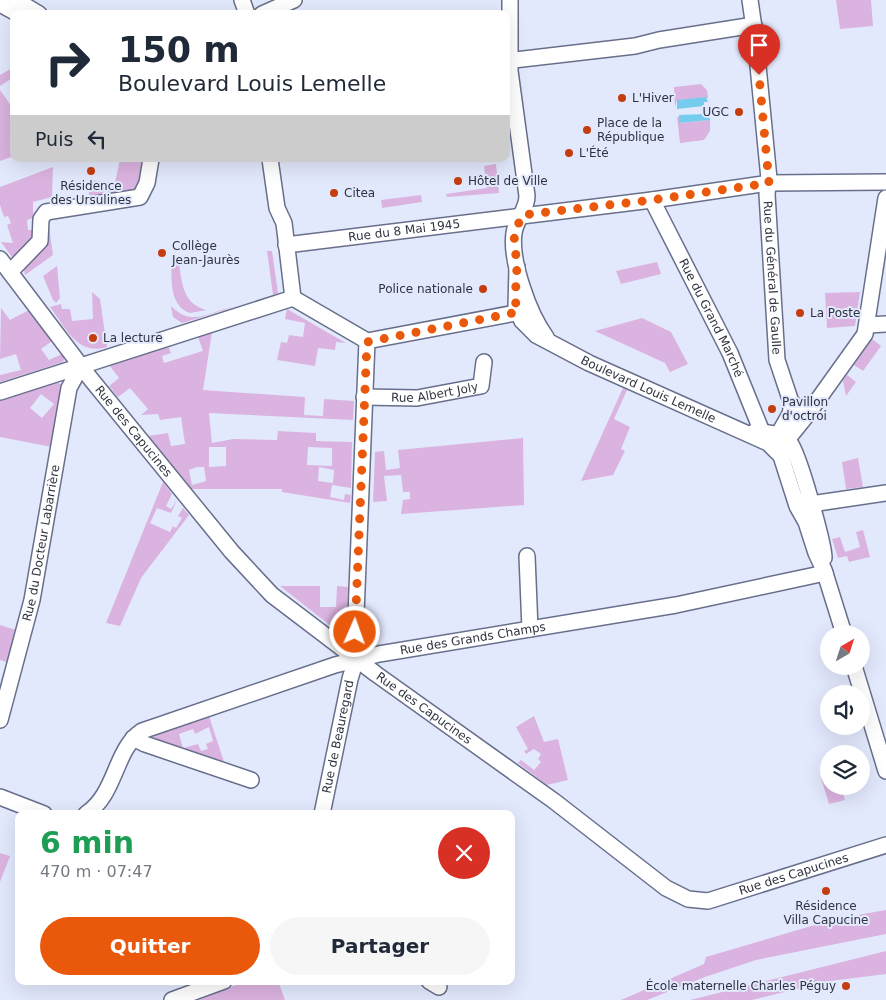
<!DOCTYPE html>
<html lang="fr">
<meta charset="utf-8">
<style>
:root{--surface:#fff;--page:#f6f6f7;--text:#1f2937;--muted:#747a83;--accent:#ea580c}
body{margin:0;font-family:"DejaVu Sans",sans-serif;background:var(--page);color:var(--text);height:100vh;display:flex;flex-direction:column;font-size:19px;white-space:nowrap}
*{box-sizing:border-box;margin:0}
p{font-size:16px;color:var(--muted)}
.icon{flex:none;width:28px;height:28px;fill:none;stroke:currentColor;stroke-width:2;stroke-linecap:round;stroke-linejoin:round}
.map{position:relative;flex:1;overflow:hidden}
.details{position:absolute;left:15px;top:810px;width:500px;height:175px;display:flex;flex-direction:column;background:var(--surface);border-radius:10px;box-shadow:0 5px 20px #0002}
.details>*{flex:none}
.guide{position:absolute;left:10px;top:10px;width:500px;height:152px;border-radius:10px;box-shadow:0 5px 20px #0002;background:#fff;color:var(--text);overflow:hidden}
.needle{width:32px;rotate:39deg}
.buttons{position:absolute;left:820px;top:625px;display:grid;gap:10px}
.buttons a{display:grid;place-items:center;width:50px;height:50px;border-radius:50%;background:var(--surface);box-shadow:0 5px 20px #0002;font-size:25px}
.pin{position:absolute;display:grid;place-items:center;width:42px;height:42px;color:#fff;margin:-51px -21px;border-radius:50% 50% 50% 0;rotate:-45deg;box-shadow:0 0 5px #0007}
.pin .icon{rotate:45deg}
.me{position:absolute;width:55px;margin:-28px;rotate:2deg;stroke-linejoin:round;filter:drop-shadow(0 0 4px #0008)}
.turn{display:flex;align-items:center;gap:18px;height:105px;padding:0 25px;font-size:22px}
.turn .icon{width:65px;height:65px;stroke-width:2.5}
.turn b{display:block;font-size:35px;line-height:42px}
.then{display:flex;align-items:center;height:48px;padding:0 25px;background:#0003;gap:10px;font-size:19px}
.round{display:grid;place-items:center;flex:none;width:52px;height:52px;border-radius:26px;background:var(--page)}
.headline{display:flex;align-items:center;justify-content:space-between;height:85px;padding:0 25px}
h1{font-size:30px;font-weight:800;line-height:38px;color:#1e9e55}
.button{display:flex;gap:10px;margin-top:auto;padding:10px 25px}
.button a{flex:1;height:58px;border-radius:30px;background:var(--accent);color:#fff;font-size:20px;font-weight:800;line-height:58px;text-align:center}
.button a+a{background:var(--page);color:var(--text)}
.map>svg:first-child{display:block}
.green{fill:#dbb3e0;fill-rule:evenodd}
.water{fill:#76ccec}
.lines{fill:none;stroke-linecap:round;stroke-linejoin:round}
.minor-casing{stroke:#676f8c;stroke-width:18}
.minor{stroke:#fff;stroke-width:15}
.route{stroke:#ea580c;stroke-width:9;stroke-dasharray:0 16.2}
.poi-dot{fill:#c53d0f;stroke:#e3e9fd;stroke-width:2}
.labels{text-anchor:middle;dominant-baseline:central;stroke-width:4;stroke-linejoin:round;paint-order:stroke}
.poi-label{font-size:12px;fill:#2f3340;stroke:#e3e9fd;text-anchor:start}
.street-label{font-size:12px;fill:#2f3340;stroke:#e3e9fd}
</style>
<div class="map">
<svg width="886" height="1000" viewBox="0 0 886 1000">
<rect width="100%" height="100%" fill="#e3e9fd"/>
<g class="green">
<path d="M836,0H871L873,26L840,29Z"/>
<path d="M14,67V77L0,86V75Z"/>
<path d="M701,84L707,90L708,98L677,100L675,107L674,87Z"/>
<path d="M0,90L14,110V116L11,119L14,124V156L0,161Z"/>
<path d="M677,117H679L680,123L710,120V131L704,140L680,143Z"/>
<path d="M120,159H145L140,184L133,192L88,199L91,180L115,183Z"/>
<path d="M496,164L499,193L447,197L446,194L487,188L484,166Z"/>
<path d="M53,167L52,197L33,202V218L27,220L28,230H33V241L12,257L1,242L13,243L7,225L11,223L8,216L4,217L0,205V187Z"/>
<path d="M421,195L422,202L382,208L381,200Z"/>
<path d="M48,221L53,255L25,275L24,269L42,247Z"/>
<path d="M267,251H272L278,293L273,295Z"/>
<path d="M171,257H178C182,280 181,304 207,310L190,313C168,306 172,275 171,257Z"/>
<path d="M657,262L661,274L621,284L616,271Z"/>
<path d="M57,266L60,298L56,303L53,300L43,276Z"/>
<path d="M92,292L100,299L107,347C77,356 66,328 50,307L61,304L62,309H70L72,321L93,319Z"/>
<path d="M860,292L855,326L827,328L825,293Z"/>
<path d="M171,306C193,328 209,311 234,307L182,323L173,317Z"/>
<path d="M1,308L10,320L29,310L52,341L41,349L49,360L62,354L65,357L63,362L0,382V375L21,370L16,354L0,359Z"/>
<path d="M287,309L346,343L336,342L335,350L318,348L315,366L277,360L281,342L287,343L289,335L303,337L305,323L285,319Z"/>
<path d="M642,318L671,332L688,364L670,372L665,363L595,331Z"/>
<path d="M212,332L203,390L305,397L304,415L323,416L324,399L354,401L353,420L209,413L212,443L233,439L277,440L278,431L316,433V441L352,442L351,488L332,485L330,497L344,500L345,494L351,495L350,503L282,492V489H190L148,436L168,433L171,446L185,444L181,417L160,420L158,414L141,415L148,409L130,388L118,397L109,386L119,378L109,365L168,346L171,353L162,356L164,363L203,351L198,337ZM209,447H226V466L209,467ZM308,447L332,448V466L307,465ZM197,467H204L206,481L192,485L189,470ZM319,467L334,470L333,483L318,481Z"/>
<path d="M872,339L881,346L863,371L854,365Z"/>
<path d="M847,375L856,382L846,396L843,381Z"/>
<path d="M56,381L64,387L52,447L0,437V399ZM41,394L54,404L42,418L30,408Z"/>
<path d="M623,388L627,390L614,419L630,427L621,449L625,451L613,475L581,481Z"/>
<path d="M523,438L524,505L401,514L403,500L410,499V492H403L401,475L384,476L387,501L373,502L375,452L384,451L386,470L400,468L398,450Z"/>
<path d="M858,458L863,487L846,489L842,462Z"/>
<path d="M163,482L172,494L166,506L171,509L177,500L171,513L157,508L150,523L170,532L173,526L176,528L182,518L178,516L183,508L189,515L141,578L120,626L106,623Z"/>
<path d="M863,530L870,557L849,562L847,556L838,558L832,539L840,537L845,552L860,547L856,532Z"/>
<path d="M280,586H320V607H336L337,586L348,587L346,631L341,634Z"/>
<path d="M0,625L16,630L7,662L0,660Z"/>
<path d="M209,716L224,762L218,761L217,764L153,743L155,734ZM209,727L213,741L206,744L208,749L201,751L198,744L183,748L179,734L193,729L195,734Z"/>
<path d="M534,716L544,742L558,739L568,780L547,785L518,763L521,760L534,770L541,762L538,759L541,754L534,749L526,754L524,751L528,749L516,727Z"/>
<path d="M829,776V786H841L845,800L829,804L821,778Z"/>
<path d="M0,853L10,856L0,882Z"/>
<path d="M886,910V934L756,960L705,977L647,1000H621L704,964L706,957L835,919Z"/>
<path d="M886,951V974L830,981L752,1000H690Z"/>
<path d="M245,981H278L285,1000H199Z"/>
</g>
<g class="water">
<path d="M706,97L708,102H704V106L677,109V100Z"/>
<path d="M706,114H708L710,120L679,123V115Z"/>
</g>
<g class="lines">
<g class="minor-casing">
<g id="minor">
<path d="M16,0L39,14"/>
<path d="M242,0L247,14"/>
<path d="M510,0V71L527,196C527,210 516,219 514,233C510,261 529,314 546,337"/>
<path id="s1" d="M750,0L755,35L769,179L767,194L777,360L791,402L807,415"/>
<path d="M0,4L18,14"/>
<path d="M262,14L294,0"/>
<path d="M506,61L635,46L659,40L754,25"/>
<path d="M270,159L277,208L284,223L293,298"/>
<path id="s2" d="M652,200L730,353L762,432V440"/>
<path id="s3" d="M286,245L652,200L769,183L886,182"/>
<path id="s4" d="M0,259L90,378L232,552L272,595L376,674L554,801L666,888L688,899L708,901L886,845"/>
<path id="s5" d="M517,267L516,308L522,321L536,335L589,363L768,443L781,456L797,506L806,522L816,553L824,570L844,634"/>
<path d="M10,272L40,241L41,219L46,212L140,197L147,183L151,159"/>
<path d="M293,298L367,341L526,311"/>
<path d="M868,325L886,324"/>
<path d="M0,392L293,298"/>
<path id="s6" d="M364,397L417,398L481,386L484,362"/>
<path d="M754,432C767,432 781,433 790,443C799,454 824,544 824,558"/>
<path d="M774,442L790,414L792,404"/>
<path d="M778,451L807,415L865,334L886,198"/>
<path d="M803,502L811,504L886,493"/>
<path d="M527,556L530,629"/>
<path d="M854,666L886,771"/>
<path id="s7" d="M0,720L32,600L69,388L81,366"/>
<path d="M133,738L145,744L251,780"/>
<path d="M0,797L44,814"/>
<path id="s8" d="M86,814C117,793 114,750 142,731L335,665L379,654L676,605L825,573"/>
<path id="s9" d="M322,814L350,679L356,659L355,639L367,341"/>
<path d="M429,981L439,987"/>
<path d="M172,1000L224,981"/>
</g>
</g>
<use href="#minor" class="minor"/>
</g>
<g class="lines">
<path class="route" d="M355,632L367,342L518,312L515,300L517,267L514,235L522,215L652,200L769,183L759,75"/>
</g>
<g class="poi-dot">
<circle cx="622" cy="98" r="5"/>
<circle cx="739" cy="112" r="5"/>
<circle cx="587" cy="130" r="5"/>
<circle cx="569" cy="153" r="5"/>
<circle cx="91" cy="171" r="5"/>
<circle cx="458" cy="181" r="5"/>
<circle cx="334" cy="193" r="5"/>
<circle cx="162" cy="253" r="5"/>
<circle cx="483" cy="289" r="5"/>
<circle cx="800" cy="313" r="5"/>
<circle cx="93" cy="338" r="5"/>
<circle cx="772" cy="409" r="5"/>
<circle cx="826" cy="891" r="5"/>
<circle cx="846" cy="986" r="5"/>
</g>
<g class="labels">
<g class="poi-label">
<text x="632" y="98">L'Hiver</text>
<text x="729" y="112" text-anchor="end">UGC</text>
<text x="597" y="123">Place de la<tspan x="597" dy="14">République</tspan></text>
<text x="579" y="153">L'Été</text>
<text x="468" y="181">Hôtel de Ville</text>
<text x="91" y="186" text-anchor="middle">Résidence<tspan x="91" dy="14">des Ursulines</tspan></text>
<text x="344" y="193">Citea</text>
<text x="172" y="246">Collège<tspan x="172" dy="14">Jean-Jaurès</tspan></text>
<text x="473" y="289" text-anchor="end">Police nationale</text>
<text x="810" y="313">La Poste</text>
<text x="103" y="338">La lecture</text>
<text x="782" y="402">Pavillon<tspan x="782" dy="14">d'octroi</tspan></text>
<text x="826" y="906" text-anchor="middle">Résidence<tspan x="826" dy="14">Villa Capucine</tspan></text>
<text x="836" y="986" text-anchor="end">École maternelle Charles Péguy</text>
</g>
<g class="street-label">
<text stroke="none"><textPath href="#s3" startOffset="119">Rue du 8 Mai 1945</textPath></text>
<text stroke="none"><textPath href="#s1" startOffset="279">Rue du Général de Gaulle</textPath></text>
<text stroke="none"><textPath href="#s2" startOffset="132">Rue du Grand Marché</textPath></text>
<text stroke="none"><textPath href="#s6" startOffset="71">Rue Albert Joly</textPath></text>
<text stroke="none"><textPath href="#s5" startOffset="200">Boulevard Louis Lemelle</textPath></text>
<text stroke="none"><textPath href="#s4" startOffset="218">Rue des Capucines</textPath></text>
<text stroke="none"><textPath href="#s7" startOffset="182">Rue du Docteur Labarrière</textPath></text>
<text stroke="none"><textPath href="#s8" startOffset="446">Rue des Grands Champs</textPath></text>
<text stroke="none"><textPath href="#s4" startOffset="622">Rue des Capucines</textPath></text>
<text stroke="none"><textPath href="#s9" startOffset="79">Rue de Beauregard</textPath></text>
<text stroke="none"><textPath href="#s4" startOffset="1058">Rue des Capucines</textPath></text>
</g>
</g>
</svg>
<div class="buttons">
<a><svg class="needle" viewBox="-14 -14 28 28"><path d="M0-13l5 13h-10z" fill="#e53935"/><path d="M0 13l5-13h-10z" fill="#747a83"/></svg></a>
<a><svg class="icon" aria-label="sound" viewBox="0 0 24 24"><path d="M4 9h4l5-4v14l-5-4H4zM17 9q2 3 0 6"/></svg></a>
<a><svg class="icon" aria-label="layers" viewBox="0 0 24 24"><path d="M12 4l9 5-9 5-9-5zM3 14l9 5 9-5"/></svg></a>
</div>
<div class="pin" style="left:759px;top:75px;background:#d93025"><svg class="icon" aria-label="arrive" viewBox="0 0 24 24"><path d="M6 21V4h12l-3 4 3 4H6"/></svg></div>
<svg class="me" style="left:355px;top:632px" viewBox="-20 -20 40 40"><circle r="17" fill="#ea580c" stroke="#fff" stroke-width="3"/><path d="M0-11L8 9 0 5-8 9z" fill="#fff"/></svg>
<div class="guide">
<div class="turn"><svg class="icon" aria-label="right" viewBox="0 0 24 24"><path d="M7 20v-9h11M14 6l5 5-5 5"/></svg><div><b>150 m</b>Boulevard Louis Lemelle</div></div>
<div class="then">Puis<svg class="icon" aria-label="left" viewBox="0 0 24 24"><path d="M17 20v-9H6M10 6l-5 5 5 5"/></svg></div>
</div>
<section class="details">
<div class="headline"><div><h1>6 min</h1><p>470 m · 07:47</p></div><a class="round" style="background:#d93025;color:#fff"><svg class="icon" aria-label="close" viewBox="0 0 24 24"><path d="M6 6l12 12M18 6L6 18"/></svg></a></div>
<div class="button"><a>Quitter</a><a>Partager</a></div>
</section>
</div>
